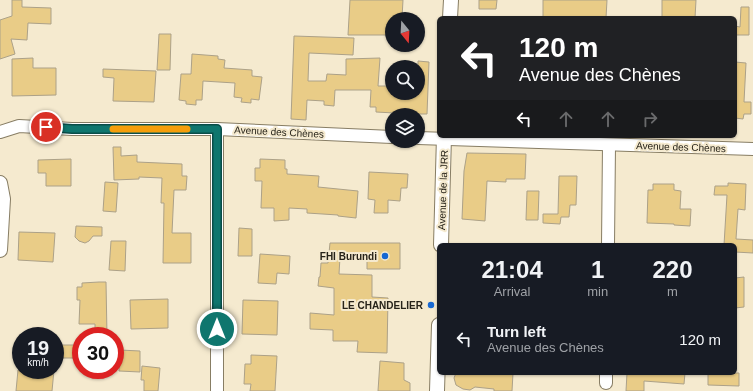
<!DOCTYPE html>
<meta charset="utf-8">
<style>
:root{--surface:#171b24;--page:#242831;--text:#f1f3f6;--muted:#9ea1a6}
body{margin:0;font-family:Arial,sans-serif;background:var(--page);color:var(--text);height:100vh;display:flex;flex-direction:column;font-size:15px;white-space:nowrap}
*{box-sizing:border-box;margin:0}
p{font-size:13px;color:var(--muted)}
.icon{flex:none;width:22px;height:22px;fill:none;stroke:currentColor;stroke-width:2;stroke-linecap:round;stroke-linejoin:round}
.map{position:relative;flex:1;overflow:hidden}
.panel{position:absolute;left:437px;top:243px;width:300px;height:132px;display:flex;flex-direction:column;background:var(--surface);border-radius:6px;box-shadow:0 1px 3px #0004}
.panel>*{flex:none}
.top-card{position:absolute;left:437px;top:16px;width:300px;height:122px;border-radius:6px;box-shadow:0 1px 3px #0004;background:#202124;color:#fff;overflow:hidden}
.needle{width:26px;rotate:162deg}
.buttons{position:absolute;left:385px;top:12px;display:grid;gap:8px}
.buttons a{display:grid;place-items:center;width:40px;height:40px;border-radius:50%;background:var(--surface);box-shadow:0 1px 3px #0004;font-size:20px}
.speed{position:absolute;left:12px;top:327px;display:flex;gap:8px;font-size:20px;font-weight:700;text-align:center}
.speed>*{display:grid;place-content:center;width:52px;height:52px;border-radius:50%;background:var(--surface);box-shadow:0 1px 3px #0004;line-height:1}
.speed small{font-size:10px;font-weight:400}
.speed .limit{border:6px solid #d22;background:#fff;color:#111}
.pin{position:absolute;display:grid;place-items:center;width:34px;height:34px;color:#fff;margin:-17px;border:2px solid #fff;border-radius:50%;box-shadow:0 1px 4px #0007}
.me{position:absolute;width:44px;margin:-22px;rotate:0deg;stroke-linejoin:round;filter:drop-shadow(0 0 3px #0008)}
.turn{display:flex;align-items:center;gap:14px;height:84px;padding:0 16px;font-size:18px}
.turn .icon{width:52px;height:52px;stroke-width:2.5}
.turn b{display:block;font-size:28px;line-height:34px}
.lanes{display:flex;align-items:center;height:38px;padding:0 16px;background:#0003;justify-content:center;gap:20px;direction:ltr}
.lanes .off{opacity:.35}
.eta{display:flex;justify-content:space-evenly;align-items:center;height:68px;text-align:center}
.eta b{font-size:24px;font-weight:700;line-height:28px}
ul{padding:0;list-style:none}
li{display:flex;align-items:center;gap:12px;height:56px;padding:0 16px}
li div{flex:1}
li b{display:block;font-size:15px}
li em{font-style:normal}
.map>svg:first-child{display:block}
.building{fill:#e9cc87;stroke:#aca188}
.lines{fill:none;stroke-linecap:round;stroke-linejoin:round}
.minor-casing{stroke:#877d64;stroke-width:14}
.tertiary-casing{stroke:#877d64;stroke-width:16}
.minor{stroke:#fff;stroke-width:12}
.tertiary{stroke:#fff;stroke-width:14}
.route-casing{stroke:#0a4d48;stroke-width:10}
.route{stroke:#0f766e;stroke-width:7}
.slow{stroke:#f59e0b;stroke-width:7}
.poi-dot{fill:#1768d2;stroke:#f5eacf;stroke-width:1.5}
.labels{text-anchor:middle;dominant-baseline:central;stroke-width:4;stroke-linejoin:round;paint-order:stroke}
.street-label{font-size:10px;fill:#272319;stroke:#f5eacf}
.poi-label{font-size:10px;font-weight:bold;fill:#272319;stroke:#f5eacf;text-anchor:end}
</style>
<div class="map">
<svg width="753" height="391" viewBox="0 0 753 391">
<rect width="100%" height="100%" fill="#f5eacf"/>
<g class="building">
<path d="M12,0H22V7L51,8V24L28,23L27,40L11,39L15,54L0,59V20L12,16Z"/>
<path d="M350,0H403L402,18L392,17V35H348Z"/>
<path d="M479,0H497L496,9H479Z"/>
<path d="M543,0H607L606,18H543Z"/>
<path d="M662,0H696L695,18H662Z"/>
<path d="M741,7H749V35H735V26L740,27Z"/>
<path d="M159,34H171L170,70H157Z"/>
<path d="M294,36L354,38L353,55L309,53L308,81H326L327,74L346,75V59L380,58L378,86H392V93H418V61L429,62L427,114H413L376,112V107H370L371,90H335L334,106L324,105V101L307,100L306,120L291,119Z"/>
<path d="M192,54L218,56V59L225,60L224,68L252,70V76L262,77L259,100L251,99V103L241,102L242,98L234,97L235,83L203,81L202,100H196V105L186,104V101L179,100L181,74H191Z"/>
<path d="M33,58V68H56V95L12,96V59Z"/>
<path d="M735,62L746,63L744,102H751V114H744L743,119L735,118Z"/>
<path d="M103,69L156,71L154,102L113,101L114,78L103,77Z"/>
<path d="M113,147H121V156L137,155V162L182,164V176H187L186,190H174L172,233H191V263H163L164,203H161L162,178L139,177V179L114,180Z"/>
<path d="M467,153L526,154L525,179H506V182L487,181L485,221L462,219L464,171Z"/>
<path d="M71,159V186H46V173H38V160Z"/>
<path d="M260,159L285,160V169H287V174L319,176L318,187L358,191L356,218L338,216V215L307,213V209L289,208V220L274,221V208H261L262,181H255V168H260Z"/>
<path d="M369,172L408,174L407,188H401L400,201L388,200V213H374L375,200L368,199Z"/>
<path d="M559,176H577L576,205H570L569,217H561L560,224L543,223V214H558Z"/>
<path d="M105,182L118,183L116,212L103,211Z"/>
<path d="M728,183L746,184L745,210L738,209L736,239L753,240V253L735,252V245H724L727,195H714L715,186H728Z"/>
<path d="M653,184H674V190L681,191L680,209H691L690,226L674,225V224L647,223L648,190H653Z"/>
<path d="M527,191H539L538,220H526Z"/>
<path d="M76,226L102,227V236H93L89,241L85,243L79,241L75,237Z"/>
<path d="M239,228L252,229V256H238Z"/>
<path d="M19,232L55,233L53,262L18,260Z"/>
<path d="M111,241H126L125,271L109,270Z"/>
<path d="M330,243H400V269H367V258L340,257L339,274L372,275V297L388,298L387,353L357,352L358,341H333V330L310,329V313L334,315V288L318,286L319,277H320L321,263H328Z"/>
<path d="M260,254L290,256L289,274L277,273L276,284L258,283Z"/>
<path d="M744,277V307L735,308V278Z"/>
<path d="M99,282H106L107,336H95V324H79L80,300H77V287H82V283Z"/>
<path d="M168,299V328L131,329L130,300Z"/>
<path d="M243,300L278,301L277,335L242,334Z"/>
<path d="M58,345H81V358H57Z"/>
<path d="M120,350L140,351V372L119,371Z"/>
<path d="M251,355L277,356L275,391H250L251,384H244L245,364H251Z"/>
<path d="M380,361L404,363V380L410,383V391H378Z"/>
<path d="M142,366L160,368L158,391H144V380H141Z"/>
<path d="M18,370H54L52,391H16Z"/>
<path d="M456,373H513L512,391H494V389L475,387L470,390L463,389L456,385L454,378Z"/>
<path d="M627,373H685L684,384L644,381V391H626Z"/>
<path d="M708,373H739V386L708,385Z"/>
</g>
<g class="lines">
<g class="minor-casing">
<g id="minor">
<path d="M0,132L19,126L72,129H217L392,137"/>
<path d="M418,138L753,149"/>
<path d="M608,245L609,145"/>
<path d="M606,383V373"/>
<path d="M217,391V129"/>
</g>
</g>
<g class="tertiary-casing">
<g id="tertiary">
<path d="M450,18L451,0"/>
<path d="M0,183L3,199L0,250"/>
<path d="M441,245L444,136"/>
<path d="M437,391L439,325"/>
</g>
</g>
<use href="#minor" class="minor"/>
<use href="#tertiary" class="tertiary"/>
</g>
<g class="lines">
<g class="route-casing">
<path id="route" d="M46,127L72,129H217V329"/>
</g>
<use href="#route" class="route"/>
<path class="slow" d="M113,129H187"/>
</g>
<g class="poi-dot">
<circle cx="385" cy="256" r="4"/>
<circle cx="431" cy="305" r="4"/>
</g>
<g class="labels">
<g class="street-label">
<text transform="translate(279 132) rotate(3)">Avenue des Chènes</text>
<text transform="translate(681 147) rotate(2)">Avenue des Chènes</text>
<text transform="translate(443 190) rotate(-88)">Avenue de la JRR</text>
</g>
<g class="poi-label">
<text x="377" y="256">FHI Burundi</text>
<text x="423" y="305">LE CHANDELIER</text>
</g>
</g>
</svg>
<div class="buttons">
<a><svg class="needle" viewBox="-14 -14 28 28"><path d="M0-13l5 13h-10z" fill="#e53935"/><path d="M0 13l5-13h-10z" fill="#9ea1a6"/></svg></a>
<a><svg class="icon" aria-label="search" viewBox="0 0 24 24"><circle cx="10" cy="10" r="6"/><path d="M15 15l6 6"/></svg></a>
<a><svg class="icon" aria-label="layers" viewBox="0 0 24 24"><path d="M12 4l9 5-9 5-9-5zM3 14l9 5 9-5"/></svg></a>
</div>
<div class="speed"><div>19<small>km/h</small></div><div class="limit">30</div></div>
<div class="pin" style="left:46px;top:127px;background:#d93025"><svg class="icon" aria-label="arrive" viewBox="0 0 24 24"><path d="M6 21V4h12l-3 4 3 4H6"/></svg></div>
<svg class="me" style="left:217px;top:329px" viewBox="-20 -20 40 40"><circle r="17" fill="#0f766e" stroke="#fff" stroke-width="3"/><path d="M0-11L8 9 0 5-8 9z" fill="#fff"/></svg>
<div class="top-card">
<div class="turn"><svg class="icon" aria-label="left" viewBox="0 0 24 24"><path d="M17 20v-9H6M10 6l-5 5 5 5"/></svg><div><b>120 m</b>Avenue des Chènes</div></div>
<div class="lanes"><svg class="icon" aria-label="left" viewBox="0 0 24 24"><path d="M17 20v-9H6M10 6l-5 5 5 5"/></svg><svg class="icon off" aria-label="ahead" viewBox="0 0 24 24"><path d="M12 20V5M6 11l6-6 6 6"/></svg><svg class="icon off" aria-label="ahead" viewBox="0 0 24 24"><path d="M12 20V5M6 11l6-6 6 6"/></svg><svg class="icon off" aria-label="right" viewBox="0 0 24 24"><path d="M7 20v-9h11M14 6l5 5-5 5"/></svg></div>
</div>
<section class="panel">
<div class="eta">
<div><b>21:04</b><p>Arrival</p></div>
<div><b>1</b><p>min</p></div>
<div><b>220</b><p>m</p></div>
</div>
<ul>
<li><svg class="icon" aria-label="left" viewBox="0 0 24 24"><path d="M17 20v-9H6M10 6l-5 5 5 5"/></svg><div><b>Turn left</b><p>Avenue des Chènes</p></div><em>120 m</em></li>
</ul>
</section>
</div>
